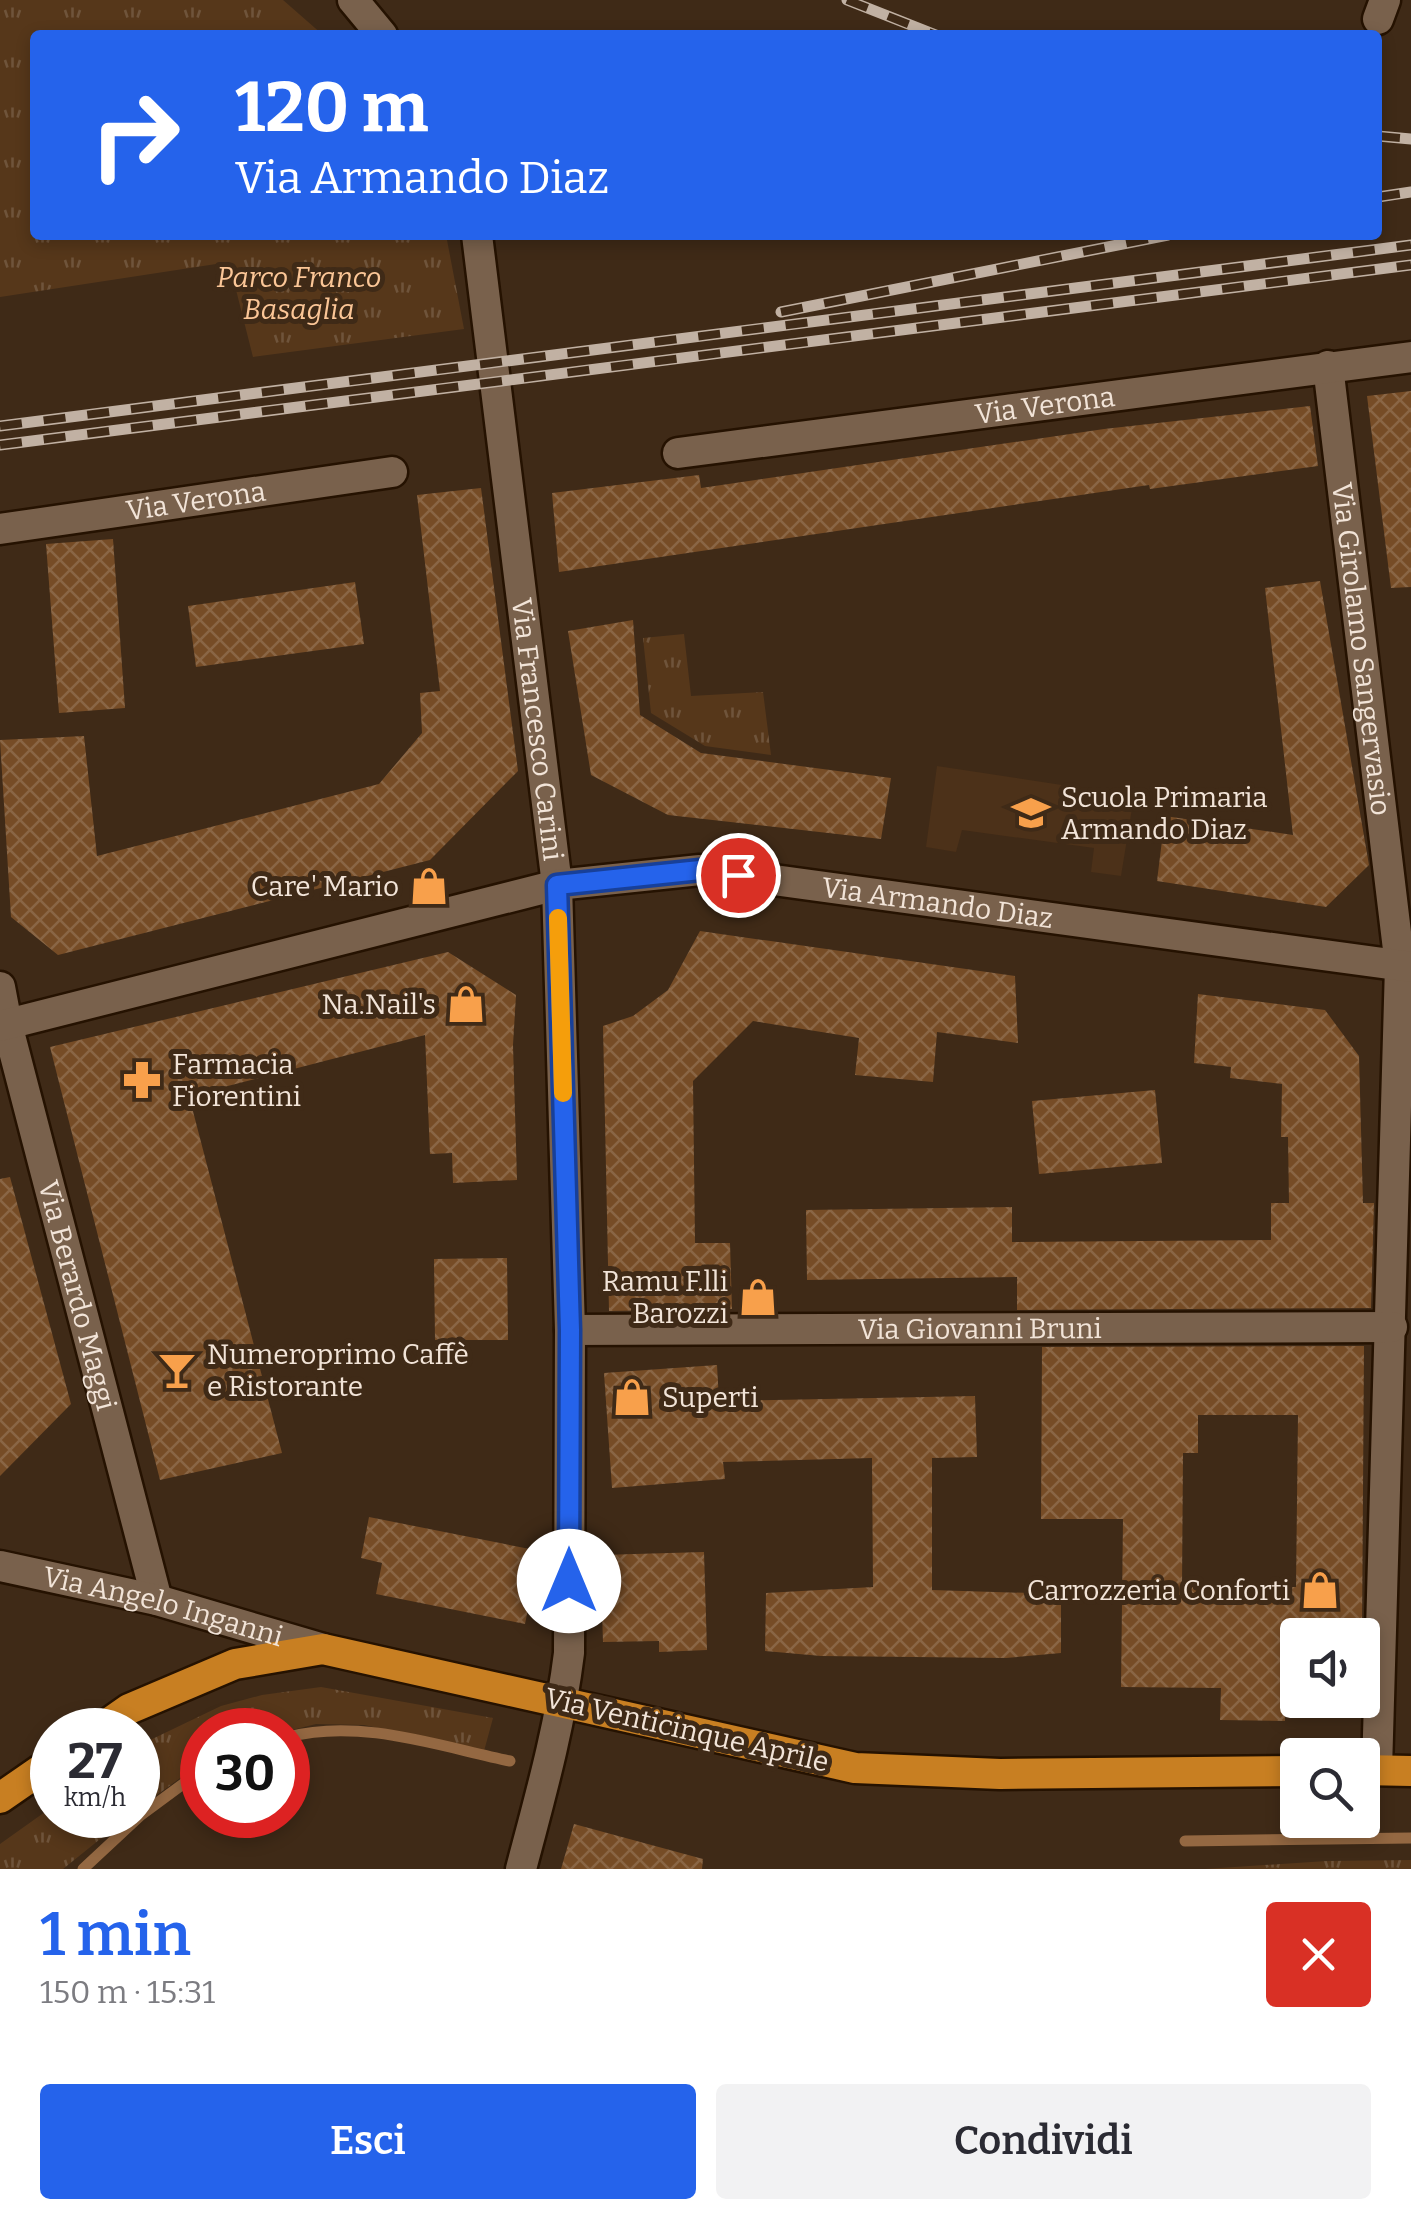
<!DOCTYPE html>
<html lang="it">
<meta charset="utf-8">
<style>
:root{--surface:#fff;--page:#f2f2f3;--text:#2b2b33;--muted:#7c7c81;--accent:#2563eb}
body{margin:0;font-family:Bitter,serif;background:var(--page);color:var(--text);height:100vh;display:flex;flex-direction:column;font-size:38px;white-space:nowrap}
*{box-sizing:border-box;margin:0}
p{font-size:32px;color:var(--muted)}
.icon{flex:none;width:55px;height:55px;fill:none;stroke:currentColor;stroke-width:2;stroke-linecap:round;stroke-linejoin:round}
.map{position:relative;height:1869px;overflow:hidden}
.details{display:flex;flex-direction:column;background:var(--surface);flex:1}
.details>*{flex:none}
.top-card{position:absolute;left:30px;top:30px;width:1352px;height:210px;border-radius:10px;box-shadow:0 5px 15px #0003;background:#2563eb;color:#fff;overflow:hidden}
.buttons{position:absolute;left:1280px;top:1618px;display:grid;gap:20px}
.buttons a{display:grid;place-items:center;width:100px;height:100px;border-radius:10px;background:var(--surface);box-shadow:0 5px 15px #0003;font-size:50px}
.speed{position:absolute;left:30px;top:1708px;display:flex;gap:20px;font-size:50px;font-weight:700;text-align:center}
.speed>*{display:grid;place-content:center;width:130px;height:130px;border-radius:50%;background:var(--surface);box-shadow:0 5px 15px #0003;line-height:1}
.speed small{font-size:25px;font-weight:400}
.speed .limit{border:15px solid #d22;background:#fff;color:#111}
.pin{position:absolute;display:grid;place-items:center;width:85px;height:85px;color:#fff;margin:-42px;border:5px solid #fff;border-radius:50%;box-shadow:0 2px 10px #0007}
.me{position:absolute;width:110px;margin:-55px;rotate:0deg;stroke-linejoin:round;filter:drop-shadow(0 0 8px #0008)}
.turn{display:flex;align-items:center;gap:35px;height:210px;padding:0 40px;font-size:45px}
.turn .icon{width:130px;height:130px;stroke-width:2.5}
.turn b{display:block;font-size:70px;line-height:85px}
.round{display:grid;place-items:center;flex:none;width:105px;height:105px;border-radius:10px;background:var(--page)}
.headline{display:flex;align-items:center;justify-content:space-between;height:170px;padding:0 40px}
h1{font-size:60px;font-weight:600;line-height:75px;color:var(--accent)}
.button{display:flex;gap:20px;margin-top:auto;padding:20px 40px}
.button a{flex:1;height:115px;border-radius:10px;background:var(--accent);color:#fff;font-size:40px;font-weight:600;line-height:115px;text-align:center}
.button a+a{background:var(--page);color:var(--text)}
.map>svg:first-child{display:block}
.built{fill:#4c3119}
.grass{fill:url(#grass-tufts)}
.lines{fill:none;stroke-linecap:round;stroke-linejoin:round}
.stream{stroke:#946842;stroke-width:11}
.building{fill:url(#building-cross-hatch);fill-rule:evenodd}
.minor-casing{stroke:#251201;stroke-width:35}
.major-casing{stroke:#251201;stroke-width:35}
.minor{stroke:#79614c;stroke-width:30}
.major{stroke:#c87f22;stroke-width:30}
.rail-casing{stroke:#c1b1a3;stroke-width:11}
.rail{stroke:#3f2a17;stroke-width:8;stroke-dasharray:22;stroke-linecap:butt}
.route-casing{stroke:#184099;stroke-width:25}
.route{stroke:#2563eb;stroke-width:18}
.slow{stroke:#f59e0b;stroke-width:18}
.labels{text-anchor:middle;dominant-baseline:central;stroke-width:10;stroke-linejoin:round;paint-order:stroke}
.park-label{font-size:28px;font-style:italic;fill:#fbc697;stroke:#3f2a17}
.street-label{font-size:28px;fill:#f2e4d8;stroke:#3f2a17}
.poi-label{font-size:28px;fill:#f2e4d8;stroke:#3f2a17;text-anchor:start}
</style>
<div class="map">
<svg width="1411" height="1869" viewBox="0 0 1411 1869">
<defs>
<pattern id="grass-tufts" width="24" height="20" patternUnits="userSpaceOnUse" patternTransform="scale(2.5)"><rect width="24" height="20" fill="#56371a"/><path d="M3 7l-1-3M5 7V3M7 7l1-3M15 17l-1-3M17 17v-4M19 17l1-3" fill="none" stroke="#6f543b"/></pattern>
<pattern id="building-cross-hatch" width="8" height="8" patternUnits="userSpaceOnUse" patternTransform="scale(2.5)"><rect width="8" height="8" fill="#764c26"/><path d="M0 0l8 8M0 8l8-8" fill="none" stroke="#8a6645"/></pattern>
</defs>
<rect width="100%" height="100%" fill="#3f2a17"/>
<path class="built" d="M937,766L1134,796L1121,876L1091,872L1094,848L962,830L956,852L926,847Z"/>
<g class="grass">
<path d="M0,0H283L323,35H35V235H446L464,329L253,357L229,262L0,297Z"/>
<path d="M684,634L691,696L763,692L771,755L705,746L651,713L643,638Z"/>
<path d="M321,1687L493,1718L484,1751L364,1725L316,1724L288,1731L202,1730V1762L138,1809V1748L146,1742L221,1706L262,1695Z"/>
<path d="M52,1807V1815H130L63,1869H0V1844Z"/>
<path d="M1411,1860V1869H1205L1327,1861Z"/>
</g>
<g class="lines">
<g class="stream">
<path d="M288,1737C360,1718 438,1746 510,1761"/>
<path d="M1185,1841L1411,1838"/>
<path d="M83,1869L141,1815L202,1770"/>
</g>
</g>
<g class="building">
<path d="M1411,391V587L1391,588L1367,396Z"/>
<path d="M1310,406L1318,466L1150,489L1149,485L559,572L552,493L699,475L701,488L1104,429Z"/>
<path d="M481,488L518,771L430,860L58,955L11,917L0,740L84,736L97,856L379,784L422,733L420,693L440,691L417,495Z"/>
<path d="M113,539L125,708L59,713L46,544Z"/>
<path d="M1320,581L1369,865L1326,907L1157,881L1165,816L1293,835L1265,588Z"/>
<path d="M355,582L364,644L196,667L188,606Z"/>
<path d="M633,620L640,715L701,753L891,778L881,839L668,815L591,775L568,631Z"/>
<path d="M700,931L1015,976L1018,1043L937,1032L933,1082L855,1075L859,1038L753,1021L693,1081L695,1243H730L732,1309L609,1311L603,1026L633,1016L668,990Z"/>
<path d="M448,952L516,995L513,1045L517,1180L453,1183L452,1153L430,1154L425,1035L189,1096L282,1453L160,1480L50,1047Z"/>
<path d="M1198,994L1325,1010L1359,1056L1363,1203H1374L1371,1308L1017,1310V1277L807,1280L806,1210L1012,1207V1242L1271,1240V1203H1289L1288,1137H1281L1282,1084L1230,1078L1231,1067L1194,1063Z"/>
<path d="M1155,1090L1162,1163L1039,1174L1032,1101Z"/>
<path d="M10,1177L71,1404L0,1476V1179Z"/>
<path d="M507,1258L508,1340H435L434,1259Z"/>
<path d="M1364,1346L1362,1635H1298V1669H1286L1285,1721L1220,1720L1221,1688L1121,1687L1123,1519H1041L1042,1347ZM1198,1415H1298L1296,1587H1182L1183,1453H1198Z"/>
<path d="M717,1365L719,1401L975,1396L977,1457L932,1458V1590L1061,1594V1653L1006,1658L821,1656L765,1651L766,1593L873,1587L872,1458L723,1462L725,1479L612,1488L604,1373Z"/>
<path d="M369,1517L540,1551L525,1624L376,1594L382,1563L361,1558Z"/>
<path d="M704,1552L707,1650L659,1652V1641L603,1642L600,1555Z"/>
<path d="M574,1824L703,1859L702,1869H561Z"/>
</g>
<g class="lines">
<g class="minor-casing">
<g id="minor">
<path d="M353,0L382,35"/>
<path d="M1378,19L1385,0"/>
<path id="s1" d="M477,235L557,885L570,1330L569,1653C560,1727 540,1797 521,1869"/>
<path id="s2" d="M1328,366L1400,966L1377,1770"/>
<path id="s3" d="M678,453L1411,357"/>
<path id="s4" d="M0,529L392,472"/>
<path id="s5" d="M0,987L7,1024L157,1600"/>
<path id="s6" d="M0,1026L557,885L700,870L1411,967"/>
<path id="s7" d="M570,1330L1392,1327"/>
<path id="s8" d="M0,1566L157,1600L323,1649"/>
</g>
</g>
<g class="major-casing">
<g id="major">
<path d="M99,1730L129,1709L235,1664L323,1649L855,1768L1000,1774L1298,1771"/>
<path d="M1362,1770L1411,1771"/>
<path d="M0,1798L52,1762"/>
</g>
</g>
<use href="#minor" class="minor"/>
<use href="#major" class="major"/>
<g class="rail-casing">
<g id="rail">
<path d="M847,0L936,35"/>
<path d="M1378,136L1411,139"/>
<path d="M1378,197L1411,192"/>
<path d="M781,312L1168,235"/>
<path d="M0,426L1411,245"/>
<path d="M0,445L1411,265"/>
</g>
</g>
<use href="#rail" class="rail"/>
</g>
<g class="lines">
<g class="route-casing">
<path id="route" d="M569,1581L570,1330L557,885L700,870L738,875"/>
</g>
<use href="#route" class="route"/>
<path class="slow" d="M558,918L563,1093"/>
</g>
<defs>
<g id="school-bare" transform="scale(3)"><path d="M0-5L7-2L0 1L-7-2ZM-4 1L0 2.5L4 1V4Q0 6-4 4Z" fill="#f8a04b" stroke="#3f2a17" stroke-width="2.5" paint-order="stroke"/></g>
<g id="shop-bare" transform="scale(3)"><path d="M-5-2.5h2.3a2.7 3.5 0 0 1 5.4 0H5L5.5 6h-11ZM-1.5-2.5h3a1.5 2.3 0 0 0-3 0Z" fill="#f8a04b" stroke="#3f2a17" stroke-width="2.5" paint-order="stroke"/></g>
<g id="pharmacy-bare" transform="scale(3)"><path d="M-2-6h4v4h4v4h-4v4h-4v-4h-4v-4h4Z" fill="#f8a04b" stroke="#3f2a17" stroke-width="2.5" paint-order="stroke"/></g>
<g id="bar-bare" transform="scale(3)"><path d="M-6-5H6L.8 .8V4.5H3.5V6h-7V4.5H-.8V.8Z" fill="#f8a04b" stroke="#3f2a17" stroke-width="2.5" paint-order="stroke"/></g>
</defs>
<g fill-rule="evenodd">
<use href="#school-bare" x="1031" y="813"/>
<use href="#shop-bare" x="429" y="886"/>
<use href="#shop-bare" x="466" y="1004"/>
<use href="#pharmacy-bare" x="142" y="1080"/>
<use href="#shop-bare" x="758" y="1297"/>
<use href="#bar-bare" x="177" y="1370"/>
<use href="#shop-bare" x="632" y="1397"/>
<use href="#shop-bare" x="1320" y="1590"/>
</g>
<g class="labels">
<g class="park-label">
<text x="299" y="277">Parco Franco<tspan x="299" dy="32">Basaglia</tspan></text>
</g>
<g class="street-label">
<text stroke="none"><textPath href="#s3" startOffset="370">Via Verona</textPath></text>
<text stroke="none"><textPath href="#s4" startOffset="198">Via Verona</textPath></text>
<text stroke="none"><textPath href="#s2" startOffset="285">Via Girolamo Sangervasio</textPath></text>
<text stroke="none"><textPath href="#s1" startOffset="498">Via Francesco Carini</textPath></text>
<text stroke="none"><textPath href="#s6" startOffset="958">Via Armando Diaz</textPath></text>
<text stroke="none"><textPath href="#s5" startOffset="318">Via Berardo Maggi</textPath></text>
<text stroke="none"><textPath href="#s7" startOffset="410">Via Giovanni Bruni</textPath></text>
<text stroke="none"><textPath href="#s8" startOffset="168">Via Angelo Inganni</textPath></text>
<text transform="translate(687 1730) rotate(13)">Via Venticinque Aprile</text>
</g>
<g class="poi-label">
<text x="1061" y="797">Scuola Primaria<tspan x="1061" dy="32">Armando Diaz</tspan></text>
<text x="399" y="886" text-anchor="end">Care' Mario</text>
<text x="436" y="1004" text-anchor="end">Na.Nail's</text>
<text x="172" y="1064">Farmacia<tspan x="172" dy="32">Fiorentini</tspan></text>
<text x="728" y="1281" text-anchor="end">Ramu F.lli<tspan x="728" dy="32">Barozzi</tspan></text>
<text x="207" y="1354">Numeroprimo Caffè<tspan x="207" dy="32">e Ristorante</tspan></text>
<text x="662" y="1397">Superti</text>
<text x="1290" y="1590" text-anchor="end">Carrozzeria Conforti</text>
</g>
</g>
</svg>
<div class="buttons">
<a><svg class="icon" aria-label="sound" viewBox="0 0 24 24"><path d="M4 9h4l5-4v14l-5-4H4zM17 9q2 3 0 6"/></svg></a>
<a><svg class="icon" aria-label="search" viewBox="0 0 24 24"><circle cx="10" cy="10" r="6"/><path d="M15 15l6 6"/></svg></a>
</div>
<div class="speed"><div>27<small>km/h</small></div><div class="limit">30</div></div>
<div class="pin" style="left:738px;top:875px;background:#d93025"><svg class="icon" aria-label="arrive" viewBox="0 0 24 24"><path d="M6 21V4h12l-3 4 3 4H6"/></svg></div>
<svg class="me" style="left:569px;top:1581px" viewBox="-20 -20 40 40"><circle r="19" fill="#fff"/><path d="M0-13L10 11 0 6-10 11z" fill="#2563eb"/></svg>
<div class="top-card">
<div class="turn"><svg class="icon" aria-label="right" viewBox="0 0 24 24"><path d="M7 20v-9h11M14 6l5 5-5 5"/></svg><div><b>120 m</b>Via Armando Diaz</div></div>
</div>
</div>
<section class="details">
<div class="headline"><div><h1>1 min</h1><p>150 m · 15:31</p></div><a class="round" style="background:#d93025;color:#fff"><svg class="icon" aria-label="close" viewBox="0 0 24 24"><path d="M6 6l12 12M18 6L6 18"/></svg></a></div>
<div class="button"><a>Esci</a><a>Condividi</a></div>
</section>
